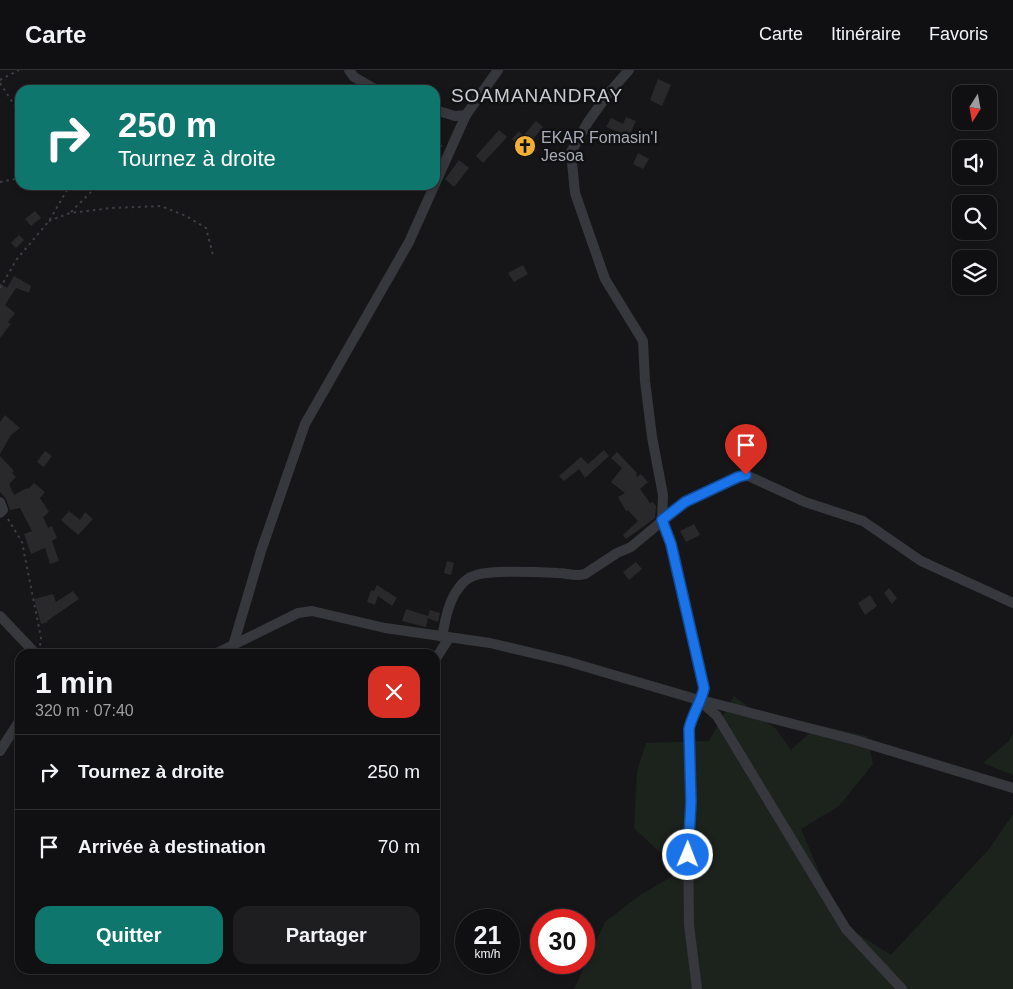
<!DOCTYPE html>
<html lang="fr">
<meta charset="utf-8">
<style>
:root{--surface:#101012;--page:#1e1e20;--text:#f1f3f6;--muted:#9c9d9f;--line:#303032;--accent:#0f766e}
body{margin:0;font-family:Arial,sans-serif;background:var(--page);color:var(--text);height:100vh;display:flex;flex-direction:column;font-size:19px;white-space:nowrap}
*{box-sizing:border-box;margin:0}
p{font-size:16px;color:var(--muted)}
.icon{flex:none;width:28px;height:28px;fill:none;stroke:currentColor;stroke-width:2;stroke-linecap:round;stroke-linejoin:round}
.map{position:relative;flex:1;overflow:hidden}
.details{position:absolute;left:15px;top:579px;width:425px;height:325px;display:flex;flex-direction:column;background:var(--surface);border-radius:15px;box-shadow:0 2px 8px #0003,0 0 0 1px var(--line)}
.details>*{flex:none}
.top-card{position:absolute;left:15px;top:15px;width:425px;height:105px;border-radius:15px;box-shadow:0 2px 8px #0003,0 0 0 1px var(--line);background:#0f766e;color:#fff;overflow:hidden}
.needle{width:32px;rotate:191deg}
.controls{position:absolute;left:952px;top:15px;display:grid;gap:10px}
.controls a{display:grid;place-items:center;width:45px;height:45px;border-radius:10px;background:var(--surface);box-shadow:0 2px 8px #0003,0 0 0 1px var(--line);font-size:25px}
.speed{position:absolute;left:455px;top:839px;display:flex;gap:10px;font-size:25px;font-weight:700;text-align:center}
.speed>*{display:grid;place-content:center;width:65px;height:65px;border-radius:50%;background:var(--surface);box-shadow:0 2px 8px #0003,0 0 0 1px var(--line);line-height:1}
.speed small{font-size:12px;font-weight:400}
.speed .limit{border:8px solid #d22;background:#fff;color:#111}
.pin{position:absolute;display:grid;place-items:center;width:42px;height:42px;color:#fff;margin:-51px -21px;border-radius:50% 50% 50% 0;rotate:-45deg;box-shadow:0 0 5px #0007}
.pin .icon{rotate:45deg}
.me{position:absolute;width:55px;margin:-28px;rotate:1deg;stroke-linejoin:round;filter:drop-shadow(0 0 4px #0008)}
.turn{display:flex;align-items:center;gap:18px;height:105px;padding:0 20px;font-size:22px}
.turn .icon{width:65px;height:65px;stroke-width:2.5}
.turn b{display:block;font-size:35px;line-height:42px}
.round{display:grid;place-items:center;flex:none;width:52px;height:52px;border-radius:15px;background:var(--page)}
.head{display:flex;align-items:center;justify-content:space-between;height:85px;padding:0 20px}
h1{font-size:30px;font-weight:800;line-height:38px}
.primary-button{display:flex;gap:10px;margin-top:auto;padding:10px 20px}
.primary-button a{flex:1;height:58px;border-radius:15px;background:var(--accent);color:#fff;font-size:20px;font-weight:800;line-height:58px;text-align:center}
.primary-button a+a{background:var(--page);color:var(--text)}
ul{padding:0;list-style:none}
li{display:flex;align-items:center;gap:15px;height:75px;padding:0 20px;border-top:1px solid var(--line)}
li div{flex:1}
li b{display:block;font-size:19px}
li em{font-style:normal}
header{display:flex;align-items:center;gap:30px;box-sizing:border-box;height:70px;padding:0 25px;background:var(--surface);border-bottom:1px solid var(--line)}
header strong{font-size:24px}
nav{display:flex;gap:28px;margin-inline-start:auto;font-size:18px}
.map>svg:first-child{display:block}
.green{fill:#1c231d}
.building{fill:#29292c}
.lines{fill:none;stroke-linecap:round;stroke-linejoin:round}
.path{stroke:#3d3f44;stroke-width:2;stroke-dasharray:2.5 4;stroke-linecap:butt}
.minor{stroke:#37383d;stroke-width:10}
.route-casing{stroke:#114b97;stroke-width:12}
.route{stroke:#1a73e8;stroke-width:9}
.labels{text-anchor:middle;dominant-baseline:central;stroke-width:5;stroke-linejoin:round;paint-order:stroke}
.poi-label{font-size:16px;fill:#a8adb8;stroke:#111113;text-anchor:start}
.quarter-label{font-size:19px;letter-spacing:1px;fill:#c9ccd4;stroke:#111113}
</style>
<header>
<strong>Carte</strong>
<nav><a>Carte</a><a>Itinéraire</a><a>Favoris</a></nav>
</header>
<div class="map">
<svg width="1013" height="919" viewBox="0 0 1013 919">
<rect width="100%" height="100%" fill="#161618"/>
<g class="green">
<path d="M734,626L776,659L791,680L818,655L867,666L873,694L839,736L801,759L841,853L891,885L990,778L1013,744V919H574L605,852L640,825L673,806L668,790L634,758L637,701L646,673L709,671Z"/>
<path d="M1013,663V705L983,693L1009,671Z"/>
</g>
<g class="building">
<path d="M658,9L671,15L662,36L650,30Z"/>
<path d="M626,47L636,51L629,66L606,57L611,48L623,54Z"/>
<path d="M536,51L543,57L530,73L537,80L530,87L512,69L519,61L523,66Z"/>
<path d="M499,60L507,67L483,93L476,86Z"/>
<path d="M638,83L649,89L643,99L633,94Z"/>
<path d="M459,90L469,98L454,117L445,109Z"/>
<path d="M35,141L41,148L31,156L25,149Z"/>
<path d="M19,165L24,170L16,178L11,173Z"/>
<path d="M523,195L528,204L514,212L508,203Z"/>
<path d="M14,206L31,216L29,223L16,218L5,235L15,243L8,252L11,254L0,268V213L7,218Z"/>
<path d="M5,345L20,358L11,365L0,384V352Z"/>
<path d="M604,380L609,386L585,408L579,399L564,411L559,406L581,387L588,394Z"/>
<path d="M45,381L52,386L44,397L37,392Z"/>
<path d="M617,382L636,402L637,407L641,404L648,412L640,419L650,433L653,432L656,436L655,448L626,469L623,465L638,451L628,440L626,441L618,427L625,423L611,412L622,398L611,388Z"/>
<path d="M0,386L14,401L12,403L16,407L9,414L14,425L27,418L28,419L34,413L45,422L40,428L49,442L43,447L48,458L52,456L57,468L52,471L59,491L50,494L45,478L31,484L24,464L32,461L20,438L10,440L6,429L0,422Z"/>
<path d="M69,441L80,450L85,442L93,449L78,465L61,450Z"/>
<path d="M694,454L700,465L686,472L680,461Z"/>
<path d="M447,491L454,493L451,505L444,503Z"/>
<path d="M636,492L642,499L629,510L623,502Z"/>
<path d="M377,515L397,528L392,536L378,526L375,535L367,532L371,520L374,521Z"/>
<path d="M889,518L897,528L892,534L884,523Z"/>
<path d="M73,521L79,529L47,551L48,552L41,554L34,529L53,524L56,532Z"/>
<path d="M870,525L877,536L865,545L858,533Z"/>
<path d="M406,539L428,546L430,540L440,543L438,552L428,548L426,557L402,551Z"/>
</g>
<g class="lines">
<g class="path">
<path d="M0,10L19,0"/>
<path d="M0,13L20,44"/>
<path d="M435,74L442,76"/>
<path d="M0,112L20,108"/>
<path d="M71,142L98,115"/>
<path d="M49,151L70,143L111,138L161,136L186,146L206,158L213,185"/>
<path d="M0,218L17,189L49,151L70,115"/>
<path d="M8,449L22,472L41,568L40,576"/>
</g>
<g class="minor">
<path d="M349,0L354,7L377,20"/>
<path d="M629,0L608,24L588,52L571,82L575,123L605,209L643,271L645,311L652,367L663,425L662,450L671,474L704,618C702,630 692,645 689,659L691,732L688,768L689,855L697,919"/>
<path d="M435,40L455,46L466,45L498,0"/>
<path d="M0,432L3,440L0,443"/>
<path d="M0,546L36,584"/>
<path d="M442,567C445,552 448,532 458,519C462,513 469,507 476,505C493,500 538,502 558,503C566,503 576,507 585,504L617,483L631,477L685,432L738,407L746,405L805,432L863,451L921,491L1013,533"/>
<path d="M233,576L261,481L305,354L409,172L466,45"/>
<path d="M215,584L298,543L312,541L385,558L490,573L566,591L699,630L717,646L846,859L902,919"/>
<path d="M435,590L449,568"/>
<path d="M701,630L855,670L1013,718"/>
<path d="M0,681L20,650"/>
</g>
</g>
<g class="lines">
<g class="route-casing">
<path id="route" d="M688,785L691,732L689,659C692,645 702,630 704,618L671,474L662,450L685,432L738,407L746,405"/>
</g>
<use href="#route" class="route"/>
</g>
<defs>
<g id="church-disc" transform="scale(1.125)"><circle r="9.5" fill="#f2b134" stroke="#111113"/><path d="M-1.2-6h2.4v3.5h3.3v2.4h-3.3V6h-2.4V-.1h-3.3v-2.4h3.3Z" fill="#111"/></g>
</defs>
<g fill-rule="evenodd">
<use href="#church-disc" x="525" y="76"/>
</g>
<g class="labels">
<g class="poi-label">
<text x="541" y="67">EKAR Fomasin'I<tspan x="541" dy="18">Jesoa</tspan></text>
</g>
<g class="quarter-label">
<text x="537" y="25">SOAMANANDRAY</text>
</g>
</g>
</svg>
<div class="controls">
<a><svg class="needle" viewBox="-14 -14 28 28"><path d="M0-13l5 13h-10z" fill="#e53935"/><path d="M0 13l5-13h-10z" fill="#9c9d9f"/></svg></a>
<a><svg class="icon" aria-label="sound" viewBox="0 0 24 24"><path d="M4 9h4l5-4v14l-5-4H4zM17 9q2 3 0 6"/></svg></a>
<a><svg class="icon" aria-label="search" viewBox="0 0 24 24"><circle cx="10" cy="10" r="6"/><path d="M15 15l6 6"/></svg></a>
<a><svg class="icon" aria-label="layers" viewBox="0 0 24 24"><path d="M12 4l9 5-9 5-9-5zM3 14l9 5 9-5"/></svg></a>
</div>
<div class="speed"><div>21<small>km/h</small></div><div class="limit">30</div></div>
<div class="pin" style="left:746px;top:405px;background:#d93025"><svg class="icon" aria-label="arrive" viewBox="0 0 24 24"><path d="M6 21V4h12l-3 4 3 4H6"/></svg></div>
<svg class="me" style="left:688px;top:785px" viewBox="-20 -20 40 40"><circle r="17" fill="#1a73e8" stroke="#fff" stroke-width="3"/><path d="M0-11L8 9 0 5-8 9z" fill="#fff"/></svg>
<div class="top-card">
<div class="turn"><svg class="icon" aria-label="right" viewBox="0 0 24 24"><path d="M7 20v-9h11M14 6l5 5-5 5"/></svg><div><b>250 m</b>Tournez à droite</div></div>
</div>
<section class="details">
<div class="head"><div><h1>1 min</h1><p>320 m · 07:40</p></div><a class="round" style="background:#d93025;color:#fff"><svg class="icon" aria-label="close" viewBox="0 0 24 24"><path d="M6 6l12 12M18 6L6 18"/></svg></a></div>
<ul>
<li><svg class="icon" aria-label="right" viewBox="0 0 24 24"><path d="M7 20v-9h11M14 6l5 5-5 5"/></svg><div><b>Tournez à droite</b></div><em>250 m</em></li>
<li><svg class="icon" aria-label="arrive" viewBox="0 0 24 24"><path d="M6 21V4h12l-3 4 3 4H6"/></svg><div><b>Arrivée à destination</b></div><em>70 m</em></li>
</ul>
<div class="primary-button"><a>Quitter</a><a>Partager</a></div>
</section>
</div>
